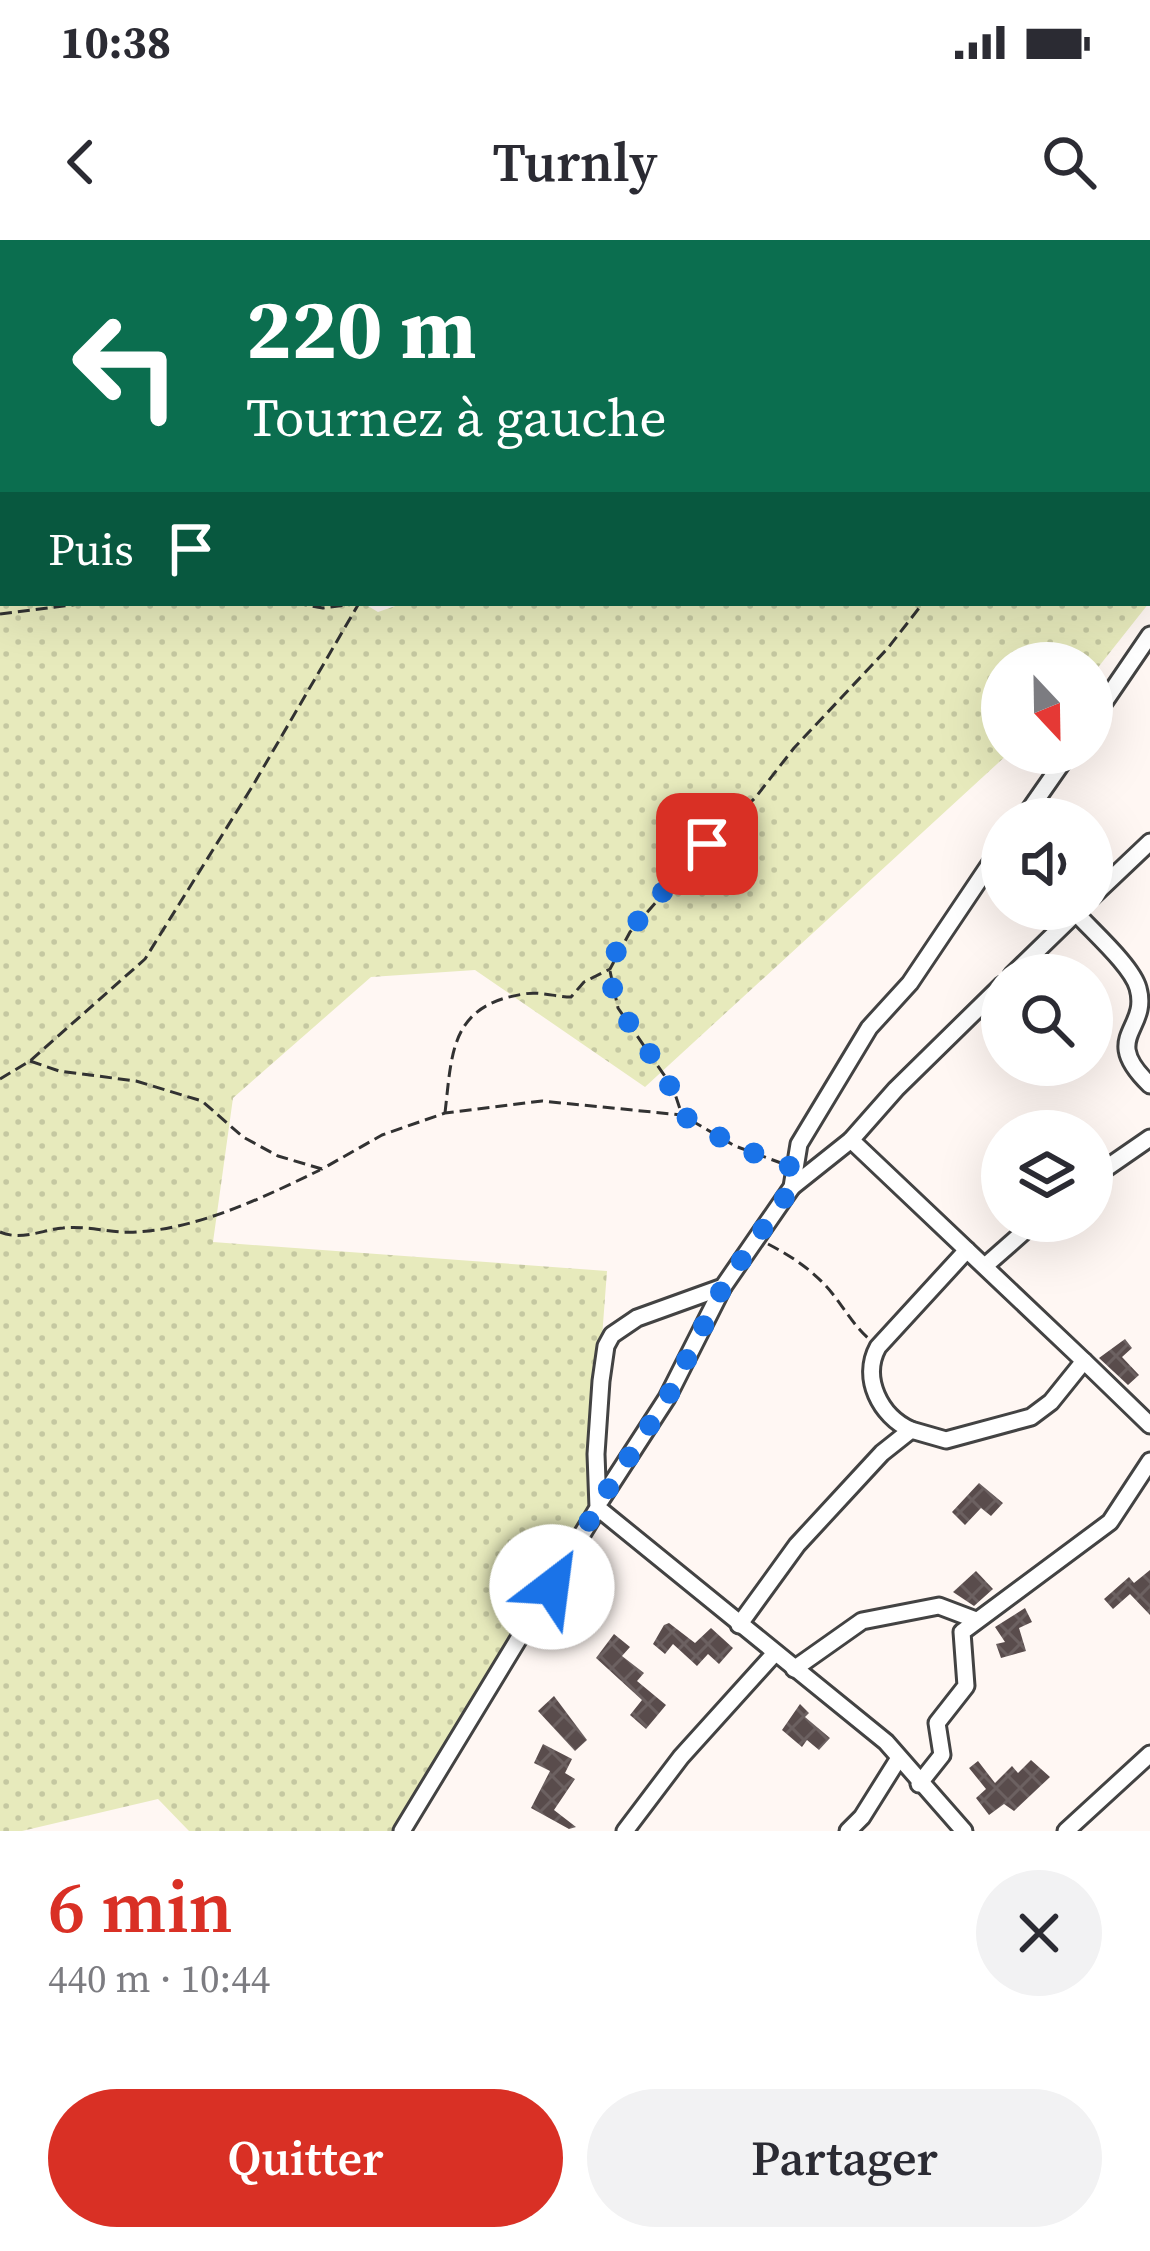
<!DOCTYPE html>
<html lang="fr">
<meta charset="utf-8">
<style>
:root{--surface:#fff;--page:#f2f2f3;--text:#2b2b33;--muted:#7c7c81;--accent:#d93025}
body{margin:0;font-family:"Source Serif 4",serif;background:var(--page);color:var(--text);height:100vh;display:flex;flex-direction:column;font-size:45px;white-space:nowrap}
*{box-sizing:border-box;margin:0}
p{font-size:39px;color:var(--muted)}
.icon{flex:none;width:66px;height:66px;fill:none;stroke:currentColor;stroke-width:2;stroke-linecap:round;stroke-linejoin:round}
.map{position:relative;height:1591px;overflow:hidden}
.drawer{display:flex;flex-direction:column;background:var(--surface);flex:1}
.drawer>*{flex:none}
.top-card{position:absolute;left:0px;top:0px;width:1152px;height:366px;box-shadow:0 12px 48px #0002;background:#0b6e4f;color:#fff;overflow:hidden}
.needle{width:78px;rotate:158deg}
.buttons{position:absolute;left:981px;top:402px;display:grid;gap:24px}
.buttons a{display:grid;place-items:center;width:132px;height:132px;border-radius:50%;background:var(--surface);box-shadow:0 12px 48px #0002;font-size:60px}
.pin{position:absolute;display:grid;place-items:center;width:102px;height:102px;color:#fff;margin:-51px;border-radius:24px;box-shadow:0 6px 18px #0006}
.me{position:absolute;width:132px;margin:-66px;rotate:30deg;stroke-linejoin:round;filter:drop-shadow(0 0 9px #0008)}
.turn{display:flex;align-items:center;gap:42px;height:252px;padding:0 48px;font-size:54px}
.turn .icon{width:156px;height:156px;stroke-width:2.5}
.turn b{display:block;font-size:84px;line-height:102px}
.then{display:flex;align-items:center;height:114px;padding:0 48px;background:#0003;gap:24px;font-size:45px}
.round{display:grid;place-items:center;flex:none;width:126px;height:126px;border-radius:63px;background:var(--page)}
.headline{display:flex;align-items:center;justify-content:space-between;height:204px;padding:0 48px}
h1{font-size:72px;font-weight:600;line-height:90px;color:var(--accent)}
.cta{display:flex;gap:24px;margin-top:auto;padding:24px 48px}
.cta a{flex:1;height:138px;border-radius:72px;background:var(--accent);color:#fff;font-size:48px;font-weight:600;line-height:138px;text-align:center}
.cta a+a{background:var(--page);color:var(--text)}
.status{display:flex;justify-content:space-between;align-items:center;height:84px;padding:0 60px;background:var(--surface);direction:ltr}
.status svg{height:33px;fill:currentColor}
header{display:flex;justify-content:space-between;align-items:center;height:156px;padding:0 48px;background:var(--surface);font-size:54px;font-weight:600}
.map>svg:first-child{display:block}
.grass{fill:url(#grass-dots)}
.building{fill:url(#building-cross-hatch)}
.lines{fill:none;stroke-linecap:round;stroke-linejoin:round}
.street-casing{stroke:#434343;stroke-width:21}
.path{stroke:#323232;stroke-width:3;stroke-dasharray:12 6;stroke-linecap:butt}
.street{stroke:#fff;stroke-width:15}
.route{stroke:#1a73e8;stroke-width:21;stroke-dasharray:0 37.8}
</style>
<div class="status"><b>10:38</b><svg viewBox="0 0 49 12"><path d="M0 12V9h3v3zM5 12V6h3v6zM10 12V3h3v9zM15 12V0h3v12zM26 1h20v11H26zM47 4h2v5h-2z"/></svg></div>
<header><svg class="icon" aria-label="back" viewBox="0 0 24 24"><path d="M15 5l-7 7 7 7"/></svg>Turnly<svg class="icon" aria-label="search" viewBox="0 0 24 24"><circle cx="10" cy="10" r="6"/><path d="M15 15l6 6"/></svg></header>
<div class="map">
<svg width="1150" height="1591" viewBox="0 0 1150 1591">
<defs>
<pattern id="grass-dots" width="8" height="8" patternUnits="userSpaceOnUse" patternTransform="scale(3)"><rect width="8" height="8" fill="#e7eabc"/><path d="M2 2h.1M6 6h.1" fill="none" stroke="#c5c8a1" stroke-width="1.8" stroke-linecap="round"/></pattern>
<pattern id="building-cross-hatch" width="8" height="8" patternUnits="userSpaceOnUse" patternTransform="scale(3)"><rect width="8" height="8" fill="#594c4c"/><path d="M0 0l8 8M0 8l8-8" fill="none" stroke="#6c6161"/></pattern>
</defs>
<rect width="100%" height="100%" fill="#fff7f3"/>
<path class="grass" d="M0,241L3,363H363L378,372L404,363H1149L1092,435V423H1002V513H1009L645,847L475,730L371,737L233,858L213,1002L607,1031L589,1270L396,1591H189L158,1559L22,1591H0Z"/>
<g class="building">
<path d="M1125,1099L1132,1108L1122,1117L1139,1135L1128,1145L1099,1118Z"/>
<path d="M979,1243L1003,1263L991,1276L981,1268L965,1285L952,1272Z"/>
<path d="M1150,1330V1375L1130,1354L1113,1369L1104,1359L1129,1337L1134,1343Z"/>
<path d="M976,1331L993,1349L974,1366L953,1352Z"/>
<path d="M1025,1368L1032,1382L1019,1388L1026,1411L1001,1418L996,1404L1005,1402L995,1387Z"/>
<path d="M669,1383L695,1403L711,1388L733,1408L719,1424L708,1414L697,1426L673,1404L665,1414L653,1404L664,1385Z"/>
<path d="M614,1394L630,1407L622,1416L644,1433L637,1441L666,1465L646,1489L630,1475L642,1460L596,1418Z"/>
<path d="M554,1456L587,1500L575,1511L538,1471Z"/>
<path d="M800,1464L809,1473L805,1477L830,1498L819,1510L807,1500L802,1507L782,1490Z"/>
<path d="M543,1504L572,1519L565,1533L575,1539L554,1570L576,1587L569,1589L531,1568L550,1531L534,1523Z"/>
<path d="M1031,1520L1050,1537L1014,1571L1004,1564L989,1575L976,1558L986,1549L969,1528L978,1521L995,1543L1012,1526L1018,1533Z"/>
</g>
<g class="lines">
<g class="street-casing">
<g id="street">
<path d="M1092,480L1150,395"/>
<path d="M1023,579L1069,513"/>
<path d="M1092,657L1150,602"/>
<path d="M1076,673C1092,691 1132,726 1138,748C1150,791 1099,796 1150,845"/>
<path d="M1012,735L1080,669"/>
<path d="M1092,938L1150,898"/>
<path d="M792,947L851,900L896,849L1002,745"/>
<path d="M985,1026L1036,981"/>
<path d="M1084,1121L1150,1185"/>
<path d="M911,1190C880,1176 861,1138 878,1107L967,1010"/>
<path d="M601,1260L667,1158L723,1047"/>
<path d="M598,1268L886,1502L964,1591"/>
<path d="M739,1385L797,1305L882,1213L911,1190L946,1200L1031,1177L1051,1162L1084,1121L851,900"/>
<path d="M794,1429L862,1381L939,1366L976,1380"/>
<path d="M919,1544L942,1515L937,1483L966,1446L962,1392L1110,1282L1150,1221"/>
<path d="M402,1591L598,1268L596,1214L601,1141L606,1106L612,1095L637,1078L723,1047L792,947L799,904L869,788L910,743L1002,606"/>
<path d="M625,1591L681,1517L775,1413"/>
<path d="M848,1591L862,1577L899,1518"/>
<path d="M1066,1591L1150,1514"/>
</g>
</g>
<g class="path">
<path d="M1149,125L1150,124"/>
<path d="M1149,252H1150"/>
<path d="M295,363L323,368L363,363"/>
<path d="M0,374L88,363"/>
<path d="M610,731L618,768L673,848L682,875"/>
<path d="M30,821L59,831L136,841L202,861L243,897L278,916L322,929L382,895L445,873L542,861L682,875L735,906L781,923"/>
<path d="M0,839L30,821L145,719L252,547L358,365"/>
<path d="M445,873C452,813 450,765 524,754C539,751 556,757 571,757L584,742L610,729L630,692L707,604L755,558L794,508L888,408L923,363"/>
<path d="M0,992C21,1001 42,990 63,988C86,985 112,994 137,992C201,988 264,957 320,930"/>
<path d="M768,1004C789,1015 808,1027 825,1045C841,1062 851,1083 869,1099"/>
</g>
<use href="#street" class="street"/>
</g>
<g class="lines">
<path class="route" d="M552,1347L601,1260L667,1159L723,1047L792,947L794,928L735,906L682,875C669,835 644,807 622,772C616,763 609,739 610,728C614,699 685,629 707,604"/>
</g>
</svg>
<div class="buttons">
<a><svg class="needle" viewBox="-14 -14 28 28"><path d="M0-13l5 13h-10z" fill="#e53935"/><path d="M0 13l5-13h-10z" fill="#7c7c81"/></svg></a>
<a><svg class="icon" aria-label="sound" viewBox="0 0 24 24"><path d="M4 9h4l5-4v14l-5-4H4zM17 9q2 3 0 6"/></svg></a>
<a><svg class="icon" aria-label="search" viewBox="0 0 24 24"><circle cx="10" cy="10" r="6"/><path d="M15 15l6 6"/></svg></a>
<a><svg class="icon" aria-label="layers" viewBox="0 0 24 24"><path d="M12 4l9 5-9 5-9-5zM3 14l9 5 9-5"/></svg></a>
</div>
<div class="pin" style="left:707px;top:604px;background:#d93025"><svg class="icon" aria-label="arrive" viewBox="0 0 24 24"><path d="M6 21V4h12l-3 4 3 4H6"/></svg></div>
<svg class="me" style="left:552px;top:1347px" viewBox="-20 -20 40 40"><circle r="19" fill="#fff"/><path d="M0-13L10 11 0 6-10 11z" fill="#1a73e8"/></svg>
<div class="top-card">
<div class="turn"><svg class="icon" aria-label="left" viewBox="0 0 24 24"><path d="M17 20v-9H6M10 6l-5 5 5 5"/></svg><div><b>220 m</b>Tournez à gauche</div></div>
<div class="then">Puis<svg class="icon" aria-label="arrive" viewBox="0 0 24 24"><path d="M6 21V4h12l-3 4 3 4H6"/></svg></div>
</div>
</div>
<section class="drawer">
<div class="headline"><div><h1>6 min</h1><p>440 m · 10:44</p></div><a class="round"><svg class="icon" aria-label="close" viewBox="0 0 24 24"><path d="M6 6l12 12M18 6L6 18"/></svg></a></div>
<div class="cta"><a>Quitter</a><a>Partager</a></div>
</section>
